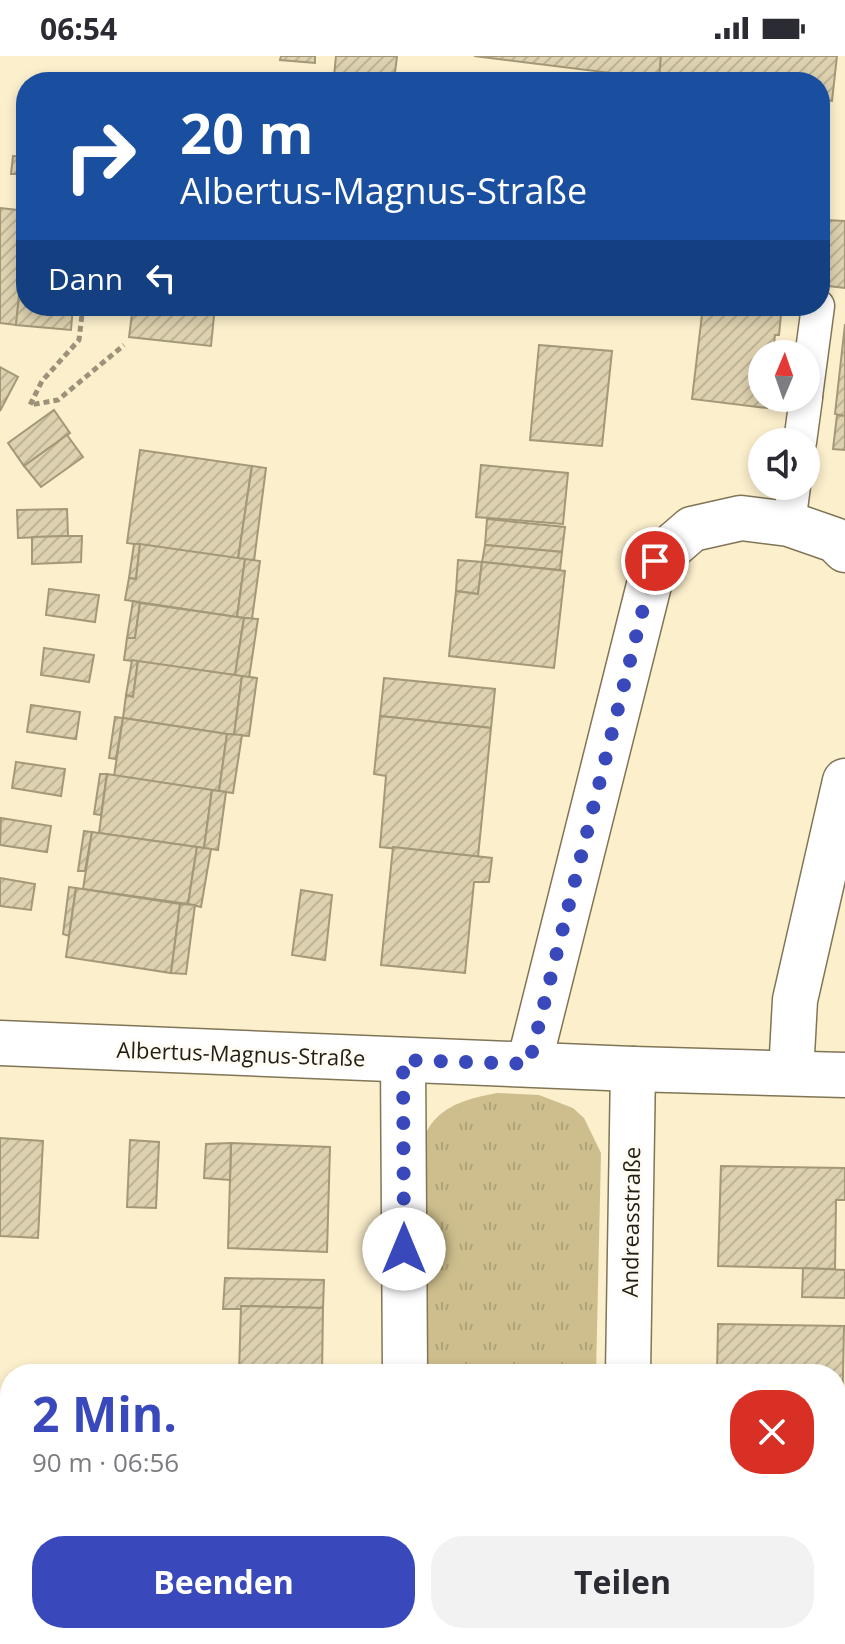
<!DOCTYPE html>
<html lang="de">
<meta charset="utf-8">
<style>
:root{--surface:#fff;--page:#f2f2f3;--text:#2b2b33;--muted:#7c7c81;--accent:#3949bc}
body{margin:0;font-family:"Open Sans",sans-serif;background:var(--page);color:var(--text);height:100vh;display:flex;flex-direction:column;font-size:30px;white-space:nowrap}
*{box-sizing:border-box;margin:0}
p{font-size:26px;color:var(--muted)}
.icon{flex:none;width:44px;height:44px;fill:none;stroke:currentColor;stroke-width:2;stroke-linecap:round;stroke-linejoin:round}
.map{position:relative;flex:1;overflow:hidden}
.side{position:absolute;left:0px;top:1308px;width:846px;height:280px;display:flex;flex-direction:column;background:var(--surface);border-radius:32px 32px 0 0;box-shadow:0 4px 12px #0003}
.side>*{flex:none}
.banner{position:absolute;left:16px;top:16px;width:814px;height:244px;border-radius:32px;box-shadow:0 4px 12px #0003;background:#1a4fa0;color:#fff;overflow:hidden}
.needle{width:52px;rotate:2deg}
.fabs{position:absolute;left:748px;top:284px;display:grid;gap:16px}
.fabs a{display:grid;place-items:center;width:72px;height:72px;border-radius:50%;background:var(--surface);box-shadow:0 4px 12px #0003;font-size:40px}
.pin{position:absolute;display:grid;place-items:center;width:68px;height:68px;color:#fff;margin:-34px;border:4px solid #fff;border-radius:50%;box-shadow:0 2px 8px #0007}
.me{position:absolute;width:88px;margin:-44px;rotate:0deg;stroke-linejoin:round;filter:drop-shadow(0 0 6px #0008)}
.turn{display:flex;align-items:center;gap:28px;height:168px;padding:0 32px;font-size:36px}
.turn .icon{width:104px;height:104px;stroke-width:2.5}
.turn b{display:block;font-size:56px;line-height:68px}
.then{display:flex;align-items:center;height:76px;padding:0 32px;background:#0003;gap:16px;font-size:30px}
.round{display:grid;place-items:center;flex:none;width:84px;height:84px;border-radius:32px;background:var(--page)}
.headline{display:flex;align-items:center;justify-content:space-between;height:136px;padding:0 32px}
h1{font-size:48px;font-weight:700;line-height:60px;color:var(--accent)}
.primary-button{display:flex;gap:16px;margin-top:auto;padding:16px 32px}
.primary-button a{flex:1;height:92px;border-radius:32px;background:var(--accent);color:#fff;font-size:32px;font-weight:700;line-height:92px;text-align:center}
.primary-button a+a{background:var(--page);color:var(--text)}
.status{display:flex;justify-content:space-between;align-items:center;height:56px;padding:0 40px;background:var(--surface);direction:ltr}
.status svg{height:22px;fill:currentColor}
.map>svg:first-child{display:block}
.grass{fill:url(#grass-tufts)}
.building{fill:url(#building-hatch);stroke:#a39877;stroke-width:2}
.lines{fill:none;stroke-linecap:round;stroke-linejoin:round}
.service-casing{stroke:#807556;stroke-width:35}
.minor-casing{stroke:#807556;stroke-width:47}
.path{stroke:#9b9279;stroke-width:5;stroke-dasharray:6 4;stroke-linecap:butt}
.service{stroke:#fff;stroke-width:32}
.minor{stroke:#fff;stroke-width:44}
.route{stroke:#3949bc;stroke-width:14;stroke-dasharray:0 25.2}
.labels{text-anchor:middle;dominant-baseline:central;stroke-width:6;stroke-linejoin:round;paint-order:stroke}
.street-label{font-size:22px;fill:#221e11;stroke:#fffcf5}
</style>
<div class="status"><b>06:54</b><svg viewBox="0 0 49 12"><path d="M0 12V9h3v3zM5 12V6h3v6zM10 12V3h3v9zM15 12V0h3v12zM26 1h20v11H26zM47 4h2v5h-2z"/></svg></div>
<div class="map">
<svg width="845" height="1588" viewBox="0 0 845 1588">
<defs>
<pattern id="grass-tufts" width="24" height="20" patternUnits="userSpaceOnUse" patternTransform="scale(2)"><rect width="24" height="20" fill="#cebe8d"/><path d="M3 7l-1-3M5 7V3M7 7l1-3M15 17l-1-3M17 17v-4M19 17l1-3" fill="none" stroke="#b1a379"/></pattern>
<pattern id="building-hatch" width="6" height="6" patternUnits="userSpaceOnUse" patternTransform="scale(2)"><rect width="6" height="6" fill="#ddd1af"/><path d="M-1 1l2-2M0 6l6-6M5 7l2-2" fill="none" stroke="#bdb396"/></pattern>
</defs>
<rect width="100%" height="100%" fill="#fbefcc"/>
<path class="grass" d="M497,1037L539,1039L573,1052L584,1062L601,1097L596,1318H424L421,1092C423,1086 425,1078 428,1073C443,1048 471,1042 497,1037Z"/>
<g class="building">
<path d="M281,0H315V7L280,4Z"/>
<path d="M336,0H397L394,25L334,20Z"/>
<path d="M474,0H661L659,23Z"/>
<path d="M661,0H837L832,45L820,43V26H682L659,23Z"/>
<path d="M13,100L26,101V118H11Z"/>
<path d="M0,152L26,155V174L16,269L0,267Z"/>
<path d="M824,164L845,165V232L820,229V195Z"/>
<path d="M26,174V250H73L71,274L16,269Z"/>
<path d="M133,250H215L211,290L129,281Z"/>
<path d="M703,250L781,259L779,279H775L773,298H762V342H768L767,352L692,343Z"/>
<path d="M845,268V360L835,358Z"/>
<path d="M539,289L612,295L602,390L530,384Z"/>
<path d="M0,311L18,321L0,355Z"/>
<path d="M54,354L70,377L24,410L8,387Z"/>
<path d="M837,359L845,360V394L833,393Z"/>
<path d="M67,379L83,401L41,431L24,410Z"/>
<path d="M140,394L252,410L238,503L127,487Z"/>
<path d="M481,409L568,417L563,468L476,461Z"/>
<path d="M252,410L266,412L254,505L238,503Z"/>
<path d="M67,453L68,480L18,482L17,454Z"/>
<path d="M487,463L565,471L562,496L485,489Z"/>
<path d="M68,480H82L81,506L32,508V481Z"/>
<path d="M134,488H140L136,523L129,522Z"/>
<path d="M140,488L245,503L237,561L125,544L129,522L136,523Z"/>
<path d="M485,489L562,496L560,514L482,506Z"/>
<path d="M245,503L260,505L252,563L237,561Z"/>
<path d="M458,504L482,506L478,538L456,535Z"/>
<path d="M482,506L565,515L554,612L449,600L456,535L478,538Z"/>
<path d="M49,533L99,539L95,566L46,559Z"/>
<path d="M133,545L140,547L135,582H127Z"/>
<path d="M140,547L244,562L235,619L124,604L127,582H135Z"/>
<path d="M244,562L258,563L249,622L235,619Z"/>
<path d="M44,592L94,599L89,626L41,619Z"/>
<path d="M132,604L138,605L133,641L126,639Z"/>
<path d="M138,605L242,620L234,679L123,662L126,639L133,641Z"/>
<path d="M242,620L257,622L249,680L234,679Z"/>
<path d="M384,622L495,633L491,672L380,660Z"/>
<path d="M31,649L80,656L76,683L27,676Z"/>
<path d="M380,660L491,672L478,801L380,791L386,720L374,718Z"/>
<path d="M115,661L123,662L116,703L109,702Z"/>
<path d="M123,662L227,678L219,735L114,720Z"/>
<path d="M227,678L242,679L233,737L219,735Z"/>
<path d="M16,706L65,713L61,740L12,732Z"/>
<path d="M100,718H107L101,759L94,758Z"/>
<path d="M107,718L212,734L204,792L99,777Z"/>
<path d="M212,734L226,736L218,794L204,792Z"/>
<path d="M1,762L51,770L47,796L0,789Z"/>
<path d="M84,775L92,776L85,815H78Z"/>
<path d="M92,776L197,791L188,848L83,833Z"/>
<path d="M197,791L211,793L201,851L188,848Z"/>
<path d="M393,791L492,802L489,826H474L465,917L381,909Z"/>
<path d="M0,822L35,828L31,854L0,850Z"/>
<path d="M69,831L76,832L69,880L63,878Z"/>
<path d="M76,832L180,848L171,917L66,901Z"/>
<path d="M301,834L332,839L325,904L292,899Z"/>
<path d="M180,848L195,849L186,918L171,917Z"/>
<path d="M0,1082L43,1085L38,1182L0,1180Z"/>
<path d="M130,1084L159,1086L156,1152L127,1151Z"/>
<path d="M231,1087L330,1091L327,1196L228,1192Z"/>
<path d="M231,1087L230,1124L204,1122L206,1088Z"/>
<path d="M721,1110L845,1112V1144H836L835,1213L718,1210Z"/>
<path d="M803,1212L845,1214V1242L802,1241Z"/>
<path d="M225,1222L324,1224L323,1252L241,1250V1253H223Z"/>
<path d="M241,1250L323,1252L322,1318H239Z"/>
<path d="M718,1268L844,1270L842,1364H836V1318H717Z"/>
<path d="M836,1430H845V1457L836,1456Z"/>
<path d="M0,1571H10V1578H53L52,1588H0Z"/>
<path d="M102,1578H164L163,1588H102Z"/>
<path d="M217,1578H282V1582Z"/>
<path d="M734,1578H832V1580Z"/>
<path d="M801,1579L845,1580V1588H801Z"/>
</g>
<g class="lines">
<g class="service-casing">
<g id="service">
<path d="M806,340L818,250"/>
<path d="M800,386L806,342"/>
<path d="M789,468L794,430"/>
</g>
</g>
<g class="minor-casing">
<g id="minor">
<path d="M0,987L633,1013L845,1019"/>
<path d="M403,1004L405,1318"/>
<path d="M529,1008L655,505L692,473L741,462L789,468L835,484L845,494"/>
<path d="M791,1017L795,944L845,725"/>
<path d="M628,1318L633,1013"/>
<path d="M504,1578L543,1583L605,1588"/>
</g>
</g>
<path class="path" d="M83,250L79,284L42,325L30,349L58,344L124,289"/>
<use href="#service" class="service"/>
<use href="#minor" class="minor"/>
</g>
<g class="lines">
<path class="route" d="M404,1193L403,1004L529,1008L655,505"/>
</g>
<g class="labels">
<g class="street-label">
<text transform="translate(241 997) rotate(2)">Albertus-Magnus-Straße</text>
<text transform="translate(630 1166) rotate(-89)">Andreasstraße</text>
</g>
</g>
</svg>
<div class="fabs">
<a><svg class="needle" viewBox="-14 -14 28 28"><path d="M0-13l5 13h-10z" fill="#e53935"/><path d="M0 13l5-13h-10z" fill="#7c7c81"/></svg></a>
<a><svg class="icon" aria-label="sound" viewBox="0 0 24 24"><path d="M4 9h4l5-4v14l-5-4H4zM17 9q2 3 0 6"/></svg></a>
</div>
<div class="pin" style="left:655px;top:505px;background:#d93025"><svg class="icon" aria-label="arrive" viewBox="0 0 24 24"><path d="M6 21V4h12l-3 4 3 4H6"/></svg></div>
<svg class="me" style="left:404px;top:1193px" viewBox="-20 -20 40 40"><circle r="19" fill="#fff"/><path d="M0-13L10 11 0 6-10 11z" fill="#3949bc"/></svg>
<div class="banner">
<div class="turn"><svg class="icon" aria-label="right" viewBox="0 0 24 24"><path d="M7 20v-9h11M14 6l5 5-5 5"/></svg><div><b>20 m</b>Albertus-Magnus-Straße</div></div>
<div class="then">Dann<svg class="icon" aria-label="left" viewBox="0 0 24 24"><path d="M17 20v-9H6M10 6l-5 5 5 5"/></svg></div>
</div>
<section class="side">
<div class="headline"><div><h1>2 Min.</h1><p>90 m · 06:56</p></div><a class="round" style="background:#d93025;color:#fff"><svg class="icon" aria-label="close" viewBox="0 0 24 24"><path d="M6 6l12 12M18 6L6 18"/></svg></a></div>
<div class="primary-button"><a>Beenden</a><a>Teilen</a></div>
</section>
</div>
